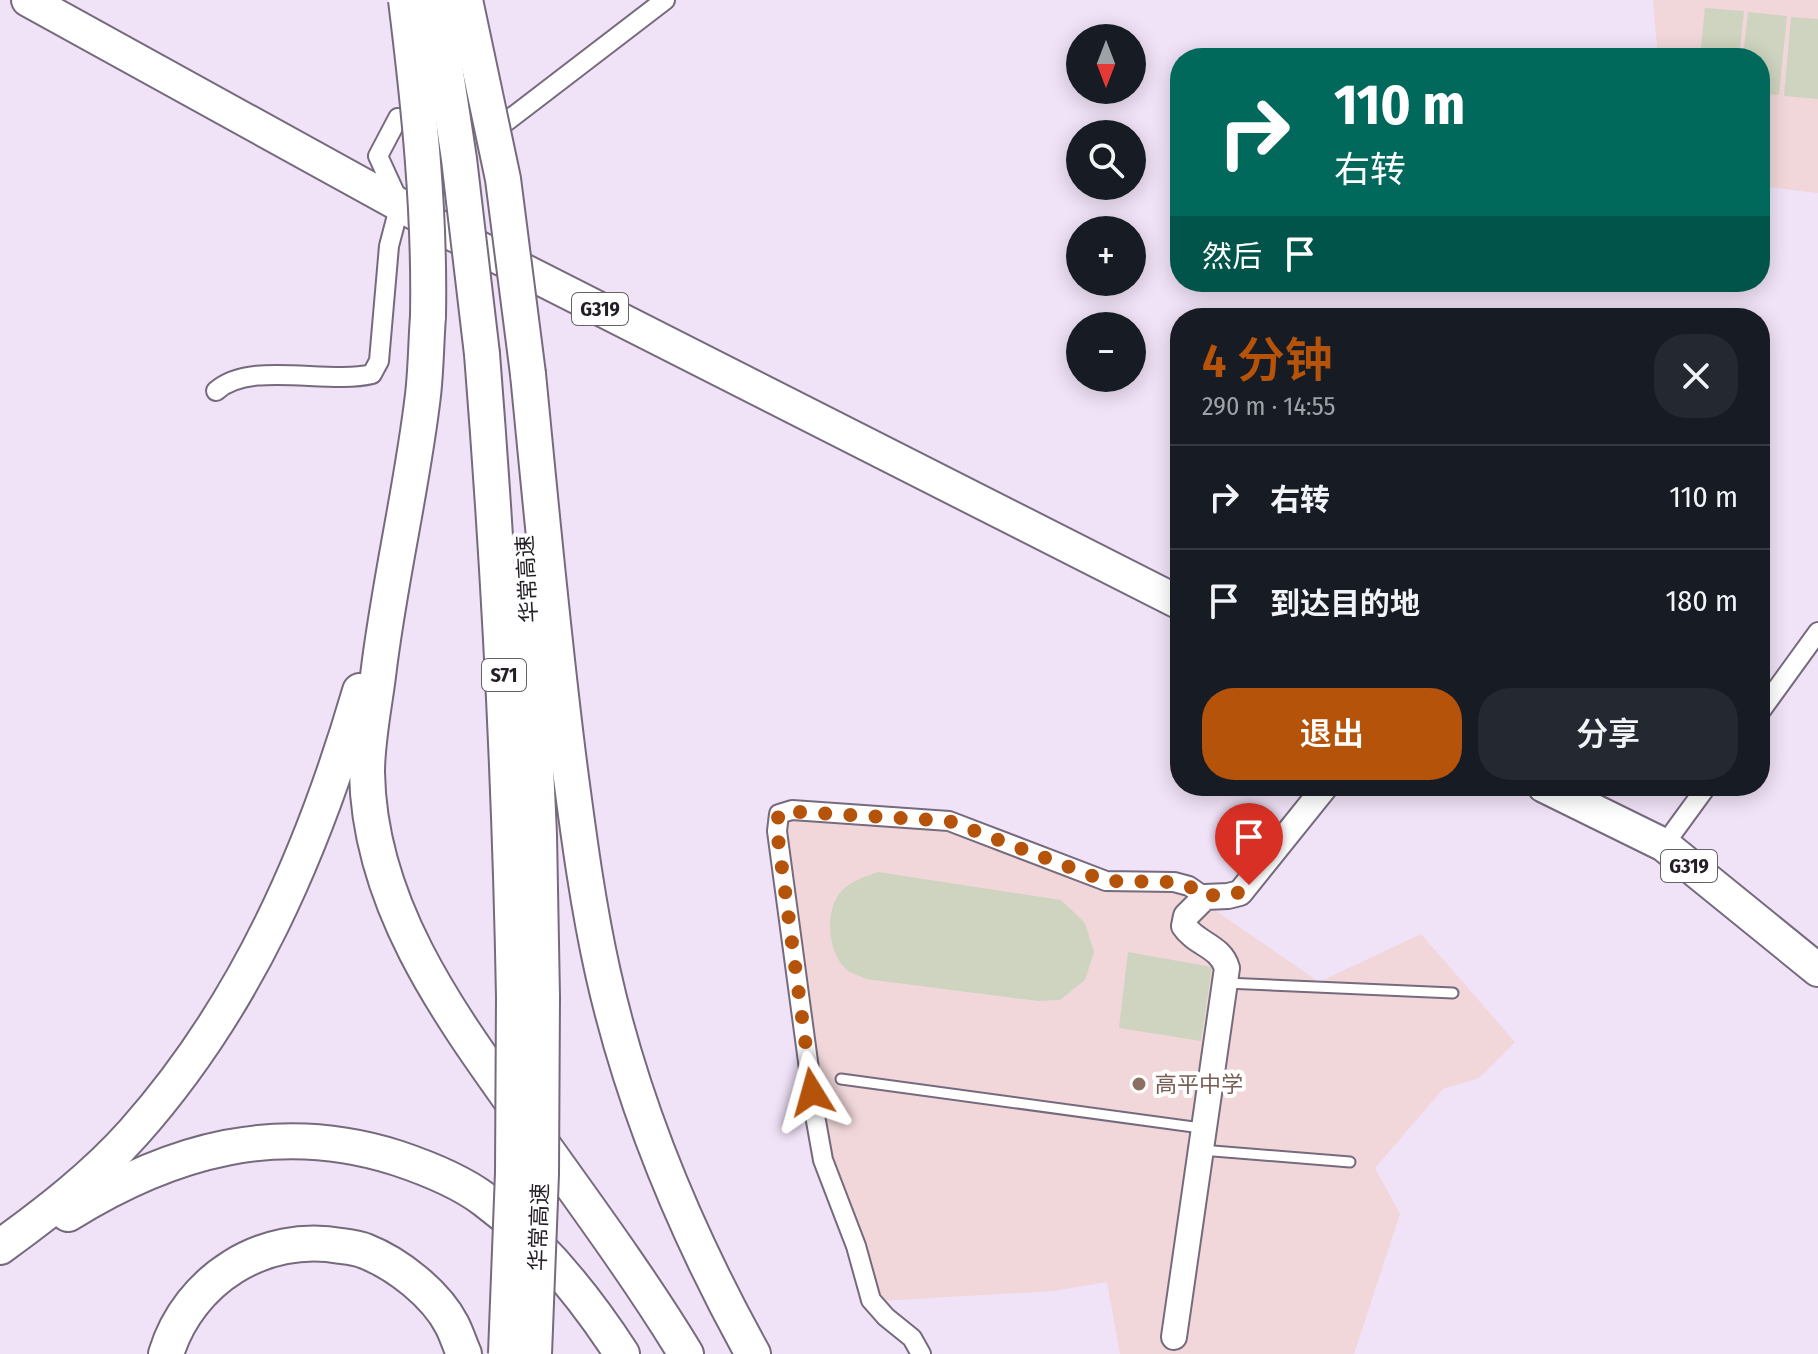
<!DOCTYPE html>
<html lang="zh">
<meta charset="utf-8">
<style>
:root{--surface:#171b24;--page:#242831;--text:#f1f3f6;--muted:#9ea1a6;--line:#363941;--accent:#b45309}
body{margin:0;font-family:"Fira Sans Condensed","Noto Sans SC",sans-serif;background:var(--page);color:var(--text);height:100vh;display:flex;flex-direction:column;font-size:30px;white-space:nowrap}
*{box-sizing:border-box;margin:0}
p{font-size:26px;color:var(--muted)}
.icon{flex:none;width:44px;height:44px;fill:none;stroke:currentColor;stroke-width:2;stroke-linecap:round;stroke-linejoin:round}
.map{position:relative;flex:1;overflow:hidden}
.side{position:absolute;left:1170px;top:308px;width:600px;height:488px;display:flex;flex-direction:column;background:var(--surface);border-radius:32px;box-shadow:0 4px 20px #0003}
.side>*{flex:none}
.top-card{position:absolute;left:1170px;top:48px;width:600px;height:244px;border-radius:32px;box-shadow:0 4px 20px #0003;background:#00695c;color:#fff;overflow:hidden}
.needle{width:52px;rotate:180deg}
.fabs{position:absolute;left:1066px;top:24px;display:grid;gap:16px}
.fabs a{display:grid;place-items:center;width:80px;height:80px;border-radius:50%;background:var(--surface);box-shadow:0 4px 20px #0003;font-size:40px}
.pin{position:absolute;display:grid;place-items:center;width:68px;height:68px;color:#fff;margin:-82px -34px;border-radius:50% 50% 50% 0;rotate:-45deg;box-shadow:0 0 8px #0007}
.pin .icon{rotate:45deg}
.me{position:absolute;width:88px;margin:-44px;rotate:352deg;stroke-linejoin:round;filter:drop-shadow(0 0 6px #0008)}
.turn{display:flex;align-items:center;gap:28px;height:168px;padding:0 32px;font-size:36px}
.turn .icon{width:104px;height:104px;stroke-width:2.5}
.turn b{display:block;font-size:56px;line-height:68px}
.then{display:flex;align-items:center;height:76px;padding:0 32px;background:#0003;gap:16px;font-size:30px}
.round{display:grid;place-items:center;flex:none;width:84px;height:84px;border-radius:32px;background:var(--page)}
.headline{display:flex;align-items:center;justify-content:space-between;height:136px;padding:0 32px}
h1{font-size:48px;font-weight:600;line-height:60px;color:var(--accent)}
.action{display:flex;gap:16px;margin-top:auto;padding:16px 32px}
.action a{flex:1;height:92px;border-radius:32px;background:var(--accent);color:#fff;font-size:32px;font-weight:600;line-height:92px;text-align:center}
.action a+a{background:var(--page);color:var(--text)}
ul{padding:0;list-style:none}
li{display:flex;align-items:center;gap:24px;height:104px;padding:0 32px;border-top:2px solid var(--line)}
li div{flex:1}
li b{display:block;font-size:30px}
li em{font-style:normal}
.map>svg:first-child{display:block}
.education{fill:#f1d7d9}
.green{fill:#cfd4c0}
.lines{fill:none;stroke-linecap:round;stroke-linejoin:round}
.service-casing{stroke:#766a7d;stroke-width:13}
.minor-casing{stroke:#766a7d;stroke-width:22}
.tertiary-casing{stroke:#766a7d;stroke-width:28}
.trunk-casing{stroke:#766a7d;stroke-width:36}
.motorway-casing{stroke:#766a7d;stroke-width:38}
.service{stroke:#fff;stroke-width:9}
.minor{stroke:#fff;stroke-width:18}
.tertiary{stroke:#fff;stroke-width:24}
.trunk{stroke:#fff;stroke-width:32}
.motorway{stroke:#fff;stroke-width:34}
.motorway-bridge-casing{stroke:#766a7d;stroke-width:38;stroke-linecap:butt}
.motorway-bridge{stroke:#fff;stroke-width:34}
.route{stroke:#b45309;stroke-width:14;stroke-dasharray:0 25.2}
.education-dot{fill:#8d6e63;stroke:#fff;stroke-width:3}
.labels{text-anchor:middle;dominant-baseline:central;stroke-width:8;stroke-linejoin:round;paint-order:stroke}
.shield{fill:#fff;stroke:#666267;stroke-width:2}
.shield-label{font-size:20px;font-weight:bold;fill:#241f26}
.street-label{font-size:22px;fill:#241f26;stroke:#fff}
.education-label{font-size:22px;fill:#785e54;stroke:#fff;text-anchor:start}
</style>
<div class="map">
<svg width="1818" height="1354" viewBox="0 0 1818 1354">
<rect width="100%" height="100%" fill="#f0e2f7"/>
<g class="education">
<path d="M1653,0H1818V193L1760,186V58H1658Z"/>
<path d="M781,818L953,826L1105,884L1180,886L1319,982L1421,934L1515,1042L1479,1078L1443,1089L1375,1168L1400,1214L1354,1354H1120L1107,1282L1053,1291L879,1301L825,1149Z"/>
</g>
<g class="green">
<path d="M1705,8L1744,11L1739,58H1700Z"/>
<path d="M1748,12L1787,16L1779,95L1760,93V58H1743Z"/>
<path d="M1791,17L1818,19V99L1784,96Z"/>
<path d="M878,872L1061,900L1085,923L1094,952L1085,980L1060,1000L1038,1001L866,979C861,976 853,974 848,971C828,954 824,915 839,894C847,882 865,877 878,872Z"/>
<path d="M1128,952L1212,967L1201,1041L1119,1028Z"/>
</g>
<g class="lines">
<g class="service-casing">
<g id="service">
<path d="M1225,983L1453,993"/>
<path d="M841,1079L1201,1128"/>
<path d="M1201,1150L1350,1162"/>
</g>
</g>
<g class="minor-casing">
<g id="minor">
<path d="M485,121H507L665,0"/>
<path d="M216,391C250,360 327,385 372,374L379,361L389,246L400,204L378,156L398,118L423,119"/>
<path d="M1760,712L1818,632"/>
<path d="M1664,845L1707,786"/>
<path d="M921,1354L912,1338L886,1317L871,1300L856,1246L823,1160L816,1121L777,831L779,814L792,810L949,821L1106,881L1174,882L1189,886L1205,897"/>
</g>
</g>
<g class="tertiary-casing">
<path id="tertiary" d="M1174,1337L1227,968C1221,946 1196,944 1184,926L1186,916L1205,897L1228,896L1240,893L1326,786"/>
</g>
<g class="trunk-casing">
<g id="trunk">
<path d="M28,0L456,236L1180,603"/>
<path d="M1544,786L1664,845L1818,970"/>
</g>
</g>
<g class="motorway-casing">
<g id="motorway">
<path d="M428,316C426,343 426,369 423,395C412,489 389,582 378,676C374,707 367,741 367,772C369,908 453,1019 528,1124C582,1200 638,1275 686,1354"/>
<path d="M482,354C499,568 510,782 514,997"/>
<path d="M528,374C541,506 553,639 570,770C579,838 588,906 603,973C633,1107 687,1235 753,1354"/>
<path d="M529,605L539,835L542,997"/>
<path d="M68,1214C171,1150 278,1120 397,1158C427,1168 460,1181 485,1200C540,1241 585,1297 622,1354"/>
<path d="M0,1247C47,1213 95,1176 134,1132C246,1006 313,852 360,691"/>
<path d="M166,1354C189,1279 264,1232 341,1246C349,1247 358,1248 365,1251C398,1264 436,1294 452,1325C457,1335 460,1345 464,1354"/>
</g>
</g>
<use href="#service" class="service"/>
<use href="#minor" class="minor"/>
<use href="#tertiary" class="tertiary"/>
<use href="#trunk" class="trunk"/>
<use href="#motorway" class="motorway"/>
<g class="motorway-bridge-casing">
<g id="motorway-bridge">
<path d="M406,0C419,105 430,210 428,316"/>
<path d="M435,0L459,159L482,354"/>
<path d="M465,0L503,179L528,374"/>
<path d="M506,1354L513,1173L514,997"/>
<path d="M534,1354L541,1174L542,997"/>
</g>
</g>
<use href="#motorway-bridge" class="motorway-bridge"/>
</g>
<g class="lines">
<path class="route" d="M812,1092L777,831V819L783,811L949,821L1106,881L1174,882L1189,886L1205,897C1224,891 1232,901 1249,885"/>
</g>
<circle class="education-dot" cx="1139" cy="1084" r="8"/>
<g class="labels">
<g class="shield">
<rect x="572" y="293" width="56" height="32" rx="6"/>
<rect x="482" y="659" width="44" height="32" rx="6"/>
<rect x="1661" y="850" width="56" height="32" rx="6"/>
</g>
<g class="shield-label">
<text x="600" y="309">G319</text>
<text x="504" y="675">S71</text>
<text x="1689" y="866">G319</text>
</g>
<g class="street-label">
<text transform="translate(527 579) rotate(-93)">华常高速</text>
<text transform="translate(539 1227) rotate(-88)">华常高速</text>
</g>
<g class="education-label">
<text x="1155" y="1084">高平中学</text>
</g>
</g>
</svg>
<div class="fabs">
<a><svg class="needle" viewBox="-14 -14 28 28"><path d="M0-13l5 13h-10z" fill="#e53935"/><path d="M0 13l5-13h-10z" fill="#9ea1a6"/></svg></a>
<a><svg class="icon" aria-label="search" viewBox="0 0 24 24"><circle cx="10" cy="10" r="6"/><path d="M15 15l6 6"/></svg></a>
<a>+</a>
<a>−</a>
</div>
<div class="pin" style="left:1249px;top:885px;background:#d93025"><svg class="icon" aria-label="arrive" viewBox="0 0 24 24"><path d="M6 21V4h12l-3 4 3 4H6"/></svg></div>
<svg class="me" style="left:812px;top:1092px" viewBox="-20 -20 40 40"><path d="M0-17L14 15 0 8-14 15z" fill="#b45309" stroke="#fff" stroke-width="4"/></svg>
<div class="top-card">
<div class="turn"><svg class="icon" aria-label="right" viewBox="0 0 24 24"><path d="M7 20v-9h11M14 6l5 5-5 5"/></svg><div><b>110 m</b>右转</div></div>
<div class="then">然后<svg class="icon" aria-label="arrive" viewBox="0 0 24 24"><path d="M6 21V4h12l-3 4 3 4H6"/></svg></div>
</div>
<section class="side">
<div class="headline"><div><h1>4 分钟</h1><p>290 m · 14:55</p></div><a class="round"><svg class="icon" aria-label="close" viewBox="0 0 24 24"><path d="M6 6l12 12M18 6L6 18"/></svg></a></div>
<ul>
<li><svg class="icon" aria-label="right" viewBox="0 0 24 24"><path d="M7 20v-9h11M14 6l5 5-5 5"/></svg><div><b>右转</b></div><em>110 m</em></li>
<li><svg class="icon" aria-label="arrive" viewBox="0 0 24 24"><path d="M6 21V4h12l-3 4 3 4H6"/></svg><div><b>到达目的地</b></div><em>180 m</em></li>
</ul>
<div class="action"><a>退出</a><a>分享</a></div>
</section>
</div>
